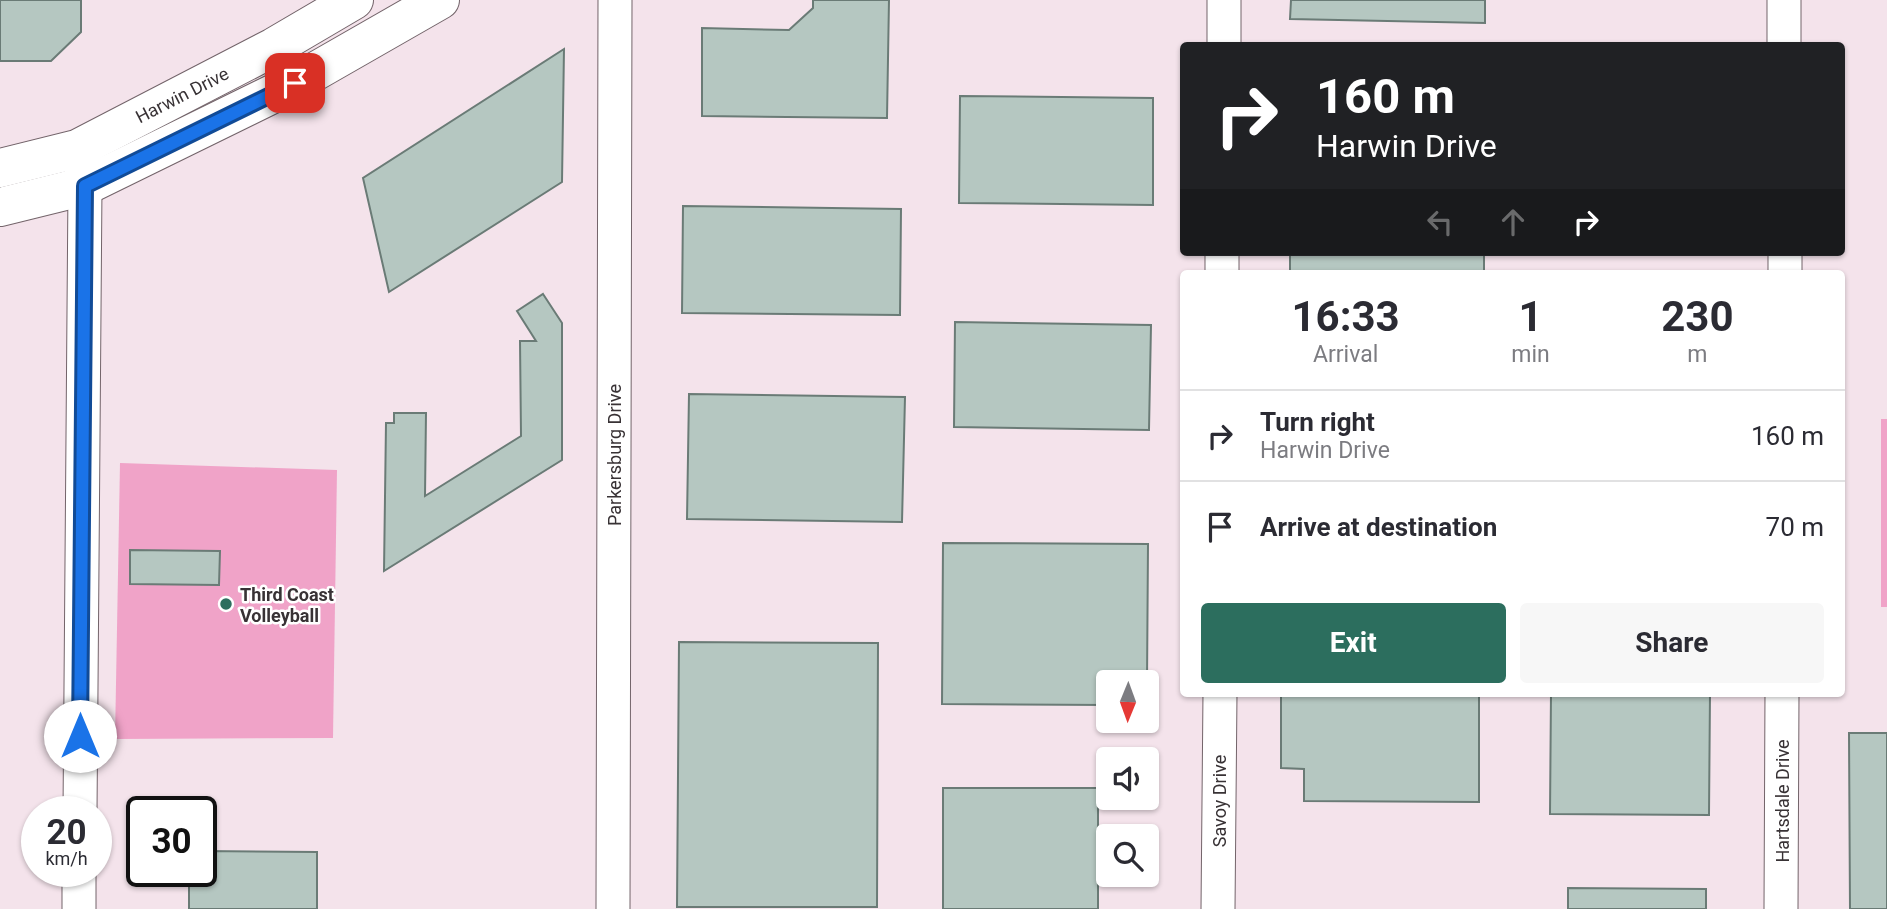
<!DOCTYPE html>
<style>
:root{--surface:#fff;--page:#f7f7f7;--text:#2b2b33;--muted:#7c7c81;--line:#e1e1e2;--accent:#2c6e5e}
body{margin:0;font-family:Roboto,sans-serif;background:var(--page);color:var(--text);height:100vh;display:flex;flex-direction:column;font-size:26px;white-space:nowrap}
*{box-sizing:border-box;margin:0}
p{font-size:23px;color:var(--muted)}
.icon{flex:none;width:38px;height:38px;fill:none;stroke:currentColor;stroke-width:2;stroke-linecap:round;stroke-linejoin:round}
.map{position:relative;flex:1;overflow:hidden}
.details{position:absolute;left:1180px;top:270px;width:665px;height:427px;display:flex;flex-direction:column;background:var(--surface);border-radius:7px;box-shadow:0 2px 5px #0004}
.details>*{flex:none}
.guide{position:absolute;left:1180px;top:42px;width:665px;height:214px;border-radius:7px;box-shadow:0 2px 5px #0004;background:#202124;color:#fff;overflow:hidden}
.needle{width:46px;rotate:181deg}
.buttons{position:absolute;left:1096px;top:670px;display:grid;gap:14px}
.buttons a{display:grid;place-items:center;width:63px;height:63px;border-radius:7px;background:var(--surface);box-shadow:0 2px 5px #0004;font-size:35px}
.speed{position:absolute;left:21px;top:796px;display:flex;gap:14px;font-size:35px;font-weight:700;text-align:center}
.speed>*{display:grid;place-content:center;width:91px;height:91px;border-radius:50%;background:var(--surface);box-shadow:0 2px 5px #0004;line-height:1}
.speed small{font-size:18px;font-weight:400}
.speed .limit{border:4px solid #111;border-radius:10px;background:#fff;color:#111}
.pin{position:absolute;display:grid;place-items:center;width:60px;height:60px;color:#fff;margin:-30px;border-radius:14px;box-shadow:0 4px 10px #0006}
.me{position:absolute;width:77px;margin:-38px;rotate:0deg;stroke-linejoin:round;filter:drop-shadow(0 0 5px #0008)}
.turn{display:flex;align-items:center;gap:24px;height:147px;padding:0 21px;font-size:32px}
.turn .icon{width:91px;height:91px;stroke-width:2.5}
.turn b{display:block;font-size:49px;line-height:60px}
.lanes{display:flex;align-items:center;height:66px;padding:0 21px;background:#0003;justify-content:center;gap:35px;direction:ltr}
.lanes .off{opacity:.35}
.eta{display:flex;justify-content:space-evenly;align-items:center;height:119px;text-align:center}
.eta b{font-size:42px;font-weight:700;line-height:49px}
.action{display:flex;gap:14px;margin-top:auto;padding:14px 21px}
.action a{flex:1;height:80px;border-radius:7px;background:var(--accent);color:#fff;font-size:28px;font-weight:700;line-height:80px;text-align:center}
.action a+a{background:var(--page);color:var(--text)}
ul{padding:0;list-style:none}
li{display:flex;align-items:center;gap:21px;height:91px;padding:0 21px;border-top:2px solid var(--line)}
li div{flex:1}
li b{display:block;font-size:26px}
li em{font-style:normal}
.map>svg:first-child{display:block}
.green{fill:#f0a3c8}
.building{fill:#b5c7c1;stroke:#6a7b76;stroke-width:2}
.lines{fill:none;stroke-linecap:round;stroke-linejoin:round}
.minor-casing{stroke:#73646a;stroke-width:35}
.major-casing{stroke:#73646a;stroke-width:40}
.minor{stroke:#fff;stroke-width:33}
.major{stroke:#fff;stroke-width:38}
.route-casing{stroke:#114b97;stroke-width:18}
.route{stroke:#1a73e8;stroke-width:12}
.poi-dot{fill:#2c6e5e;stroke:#fff;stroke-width:2.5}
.labels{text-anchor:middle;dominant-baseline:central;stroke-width:5;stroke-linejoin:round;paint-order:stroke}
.street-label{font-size:18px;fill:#383235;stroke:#fff}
.poi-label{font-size:18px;font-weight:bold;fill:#383235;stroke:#fff;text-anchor:start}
</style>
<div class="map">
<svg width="1887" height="909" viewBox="0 0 1887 909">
<rect width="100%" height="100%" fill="#f4e3eb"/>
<g class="green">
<rect x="1881" y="419" width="6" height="188"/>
<path d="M120,463L337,470L333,738L115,739Z"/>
</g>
<g class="building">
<path d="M0,0H81V32L51,61H0Z"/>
<path d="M813,0H889L887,118L702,116V28L789,30L813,8Z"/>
<path d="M1291,0H1485V23L1290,19Z"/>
<path d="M564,49L562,182L389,292L363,178Z"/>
<path d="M960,96L1153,98V205L959,203Z"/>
<path d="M683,206L901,209L900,315L682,313Z"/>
<rect x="1290" y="252" width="194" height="21"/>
<path d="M543,294L562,323V460L384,571L386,423H394V413H426L425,496L521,436L520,341H536L517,311Z"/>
<path d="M955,322L1151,325L1149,430L954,427Z"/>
<path d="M689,394L905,397L902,522L687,519Z"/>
<path d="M943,543L1148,544L1147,682H1108V705L942,704Z"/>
<path d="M130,550L220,551L219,585L130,584Z"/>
<path d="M679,642L878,643L877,907H677Z"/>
<path d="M1281,693H1479V802L1304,801V769L1281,768Z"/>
<path d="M1551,693H1710L1709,815L1550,814Z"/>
<path d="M1849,733H1887V909H1850Z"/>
<rect x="943" y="788" width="155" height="121"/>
<path d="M201,851L317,852V909H189V872H201Z"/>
<path d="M1568,888L1706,889V909H1568Z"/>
</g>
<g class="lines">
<g class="minor-casing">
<g id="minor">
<path d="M1224,46V0"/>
<path d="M1784,46V0"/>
<path d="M79,161L85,186L80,812"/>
<path d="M1222,273V252"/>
<path d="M1785,273V252"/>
<path d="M79,909V872"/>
<path d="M613,909L615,0"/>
<path d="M1218,909L1220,693"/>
<path d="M1781,909L1782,693"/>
</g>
</g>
<g class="major-casing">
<g id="major">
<path d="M0,168L77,149L274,47L354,0"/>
<path d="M0,207L85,186L295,83L440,0"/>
</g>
</g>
<use href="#minor" class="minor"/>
<use href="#major" class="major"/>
</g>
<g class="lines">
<g class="route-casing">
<path id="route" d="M80,736L85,186L295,83"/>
</g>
<use href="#route" class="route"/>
</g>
<circle class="poi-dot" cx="226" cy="604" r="7"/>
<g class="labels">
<g class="street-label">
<text transform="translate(182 95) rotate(-27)">Harwin Drive</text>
<text transform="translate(614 455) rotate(-90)">Parkersburg Drive</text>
<text transform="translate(1219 801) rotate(-90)">Savoy Drive</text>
<text transform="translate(1782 801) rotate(-90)">Hartsdale Drive</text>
</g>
<g class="poi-label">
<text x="240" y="594">Third Coast<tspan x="240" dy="21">Volleyball</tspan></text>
</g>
</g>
</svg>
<div class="buttons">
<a><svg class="needle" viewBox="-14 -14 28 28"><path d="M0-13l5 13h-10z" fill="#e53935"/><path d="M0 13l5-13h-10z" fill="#7c7c81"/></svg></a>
<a><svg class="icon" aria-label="sound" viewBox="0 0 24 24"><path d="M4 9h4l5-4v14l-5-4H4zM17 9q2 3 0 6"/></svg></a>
<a><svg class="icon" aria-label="search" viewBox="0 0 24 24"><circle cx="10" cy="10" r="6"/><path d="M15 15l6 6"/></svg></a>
</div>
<div class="speed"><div>20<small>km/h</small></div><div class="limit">30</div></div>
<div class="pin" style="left:295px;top:83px;background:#d93025"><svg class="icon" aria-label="arrive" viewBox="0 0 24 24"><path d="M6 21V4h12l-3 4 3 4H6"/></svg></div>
<svg class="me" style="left:80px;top:736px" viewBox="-20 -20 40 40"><circle r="19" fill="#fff"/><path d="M0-13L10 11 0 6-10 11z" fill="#1a73e8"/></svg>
<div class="guide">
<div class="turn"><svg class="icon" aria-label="right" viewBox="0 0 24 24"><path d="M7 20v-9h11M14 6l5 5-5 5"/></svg><div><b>160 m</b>Harwin Drive</div></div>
<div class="lanes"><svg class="icon off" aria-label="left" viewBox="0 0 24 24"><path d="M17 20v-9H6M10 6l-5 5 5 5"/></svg><svg class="icon off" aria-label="ahead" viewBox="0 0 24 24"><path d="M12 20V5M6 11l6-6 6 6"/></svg><svg class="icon" aria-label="right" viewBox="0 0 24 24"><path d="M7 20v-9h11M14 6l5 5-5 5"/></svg></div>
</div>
<section class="details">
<div class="eta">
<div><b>16:33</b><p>Arrival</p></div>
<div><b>1</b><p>min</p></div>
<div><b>230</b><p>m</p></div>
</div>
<ul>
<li><svg class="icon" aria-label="right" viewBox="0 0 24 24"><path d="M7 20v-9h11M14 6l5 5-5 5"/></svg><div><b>Turn right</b><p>Harwin Drive</p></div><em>160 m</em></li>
<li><svg class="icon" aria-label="arrive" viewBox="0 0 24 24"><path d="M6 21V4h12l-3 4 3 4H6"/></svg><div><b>Arrive at destination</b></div><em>70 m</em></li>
</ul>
<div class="action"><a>Exit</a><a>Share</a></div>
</section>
</div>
